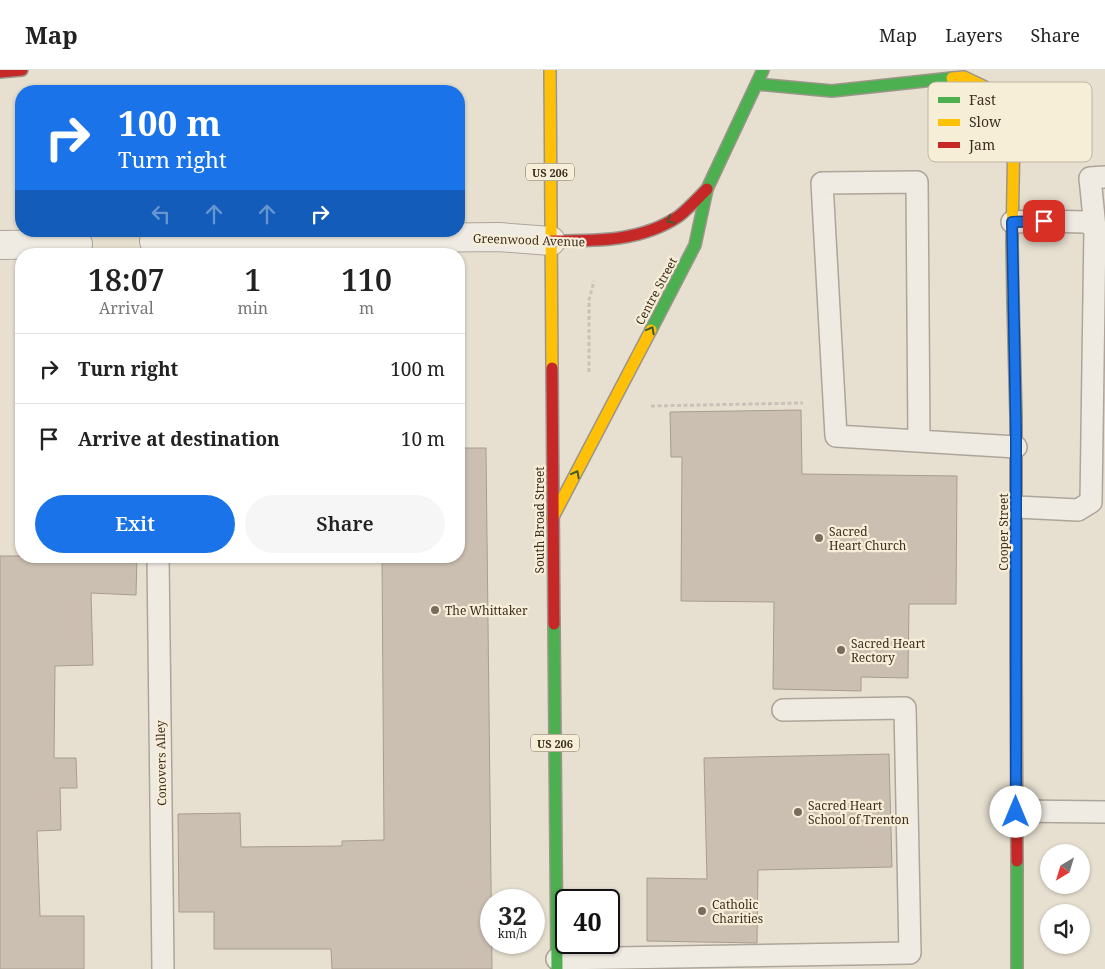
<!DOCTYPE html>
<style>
:root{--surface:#fff;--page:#f6f6f6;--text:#222;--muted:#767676;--line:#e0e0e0;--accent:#1a73e8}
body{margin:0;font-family:"Noto Serif",serif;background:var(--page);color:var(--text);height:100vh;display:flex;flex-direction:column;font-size:19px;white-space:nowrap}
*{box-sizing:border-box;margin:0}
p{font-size:16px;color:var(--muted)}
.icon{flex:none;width:28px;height:28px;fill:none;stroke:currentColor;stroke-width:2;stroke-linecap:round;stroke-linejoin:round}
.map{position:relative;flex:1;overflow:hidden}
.sheet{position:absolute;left:15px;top:178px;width:450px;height:315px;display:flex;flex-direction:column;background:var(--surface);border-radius:20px;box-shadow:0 1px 4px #0004}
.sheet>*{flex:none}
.hud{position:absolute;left:15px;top:15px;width:450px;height:152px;border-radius:20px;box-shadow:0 1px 4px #0004;background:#1a73e8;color:#fff;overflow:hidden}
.needle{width:32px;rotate:218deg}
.buttons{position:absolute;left:1040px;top:774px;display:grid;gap:10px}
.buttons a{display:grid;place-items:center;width:50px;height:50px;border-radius:50%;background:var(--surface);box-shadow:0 1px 4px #0004;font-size:25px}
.speed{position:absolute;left:480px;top:819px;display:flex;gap:10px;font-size:25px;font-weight:700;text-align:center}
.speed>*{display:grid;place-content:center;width:65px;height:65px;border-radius:50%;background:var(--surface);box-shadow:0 1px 4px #0004;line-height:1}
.speed small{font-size:12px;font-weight:400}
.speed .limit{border:2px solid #111;border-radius:8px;background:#fff;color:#111}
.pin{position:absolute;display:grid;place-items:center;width:42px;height:42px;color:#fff;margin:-21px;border-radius:10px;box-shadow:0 2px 8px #0006}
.me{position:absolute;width:55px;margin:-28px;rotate:0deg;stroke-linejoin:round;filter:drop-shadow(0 0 4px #0008)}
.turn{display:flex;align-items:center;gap:18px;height:105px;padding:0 20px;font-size:22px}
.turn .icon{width:65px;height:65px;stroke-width:2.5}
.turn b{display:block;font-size:35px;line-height:42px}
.lanes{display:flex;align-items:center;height:48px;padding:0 20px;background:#0003;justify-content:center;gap:25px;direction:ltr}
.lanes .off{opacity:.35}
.eta{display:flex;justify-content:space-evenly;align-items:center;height:85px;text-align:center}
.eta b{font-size:30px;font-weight:600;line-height:35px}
.button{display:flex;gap:10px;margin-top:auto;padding:10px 20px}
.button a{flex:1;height:58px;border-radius:30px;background:var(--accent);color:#fff;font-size:20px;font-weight:600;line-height:58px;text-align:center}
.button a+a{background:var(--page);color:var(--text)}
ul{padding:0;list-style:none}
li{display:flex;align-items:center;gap:15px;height:70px;padding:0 20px;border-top:1px solid var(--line)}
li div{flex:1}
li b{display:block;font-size:19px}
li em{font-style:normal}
header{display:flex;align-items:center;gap:30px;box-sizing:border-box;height:70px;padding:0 25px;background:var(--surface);border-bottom:1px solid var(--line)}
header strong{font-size:24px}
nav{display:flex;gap:28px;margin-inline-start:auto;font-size:18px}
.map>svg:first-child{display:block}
.building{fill:#cbbfb2;stroke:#a89c90}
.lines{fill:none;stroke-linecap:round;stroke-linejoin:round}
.lane-casing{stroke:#ada599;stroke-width:24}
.street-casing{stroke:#ada599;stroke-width:30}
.fast-casing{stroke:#9c958a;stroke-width:14}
.slow-casing{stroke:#9c958a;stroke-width:14}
.jam-casing{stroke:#9c958a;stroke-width:14}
.path{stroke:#c8c2b9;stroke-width:3;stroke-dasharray:4 2.5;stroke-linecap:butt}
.lane{stroke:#efebe3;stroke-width:21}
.street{stroke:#efebe3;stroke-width:28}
.fast{stroke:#4caf50;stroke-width:11}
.slow{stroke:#ffc107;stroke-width:11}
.jam{stroke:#c62828;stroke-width:11}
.oneway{stroke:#425b31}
.route-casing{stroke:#114b97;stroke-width:12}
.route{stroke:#1a73e8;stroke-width:9}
.poi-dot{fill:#786c5e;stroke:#f7eed8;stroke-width:2}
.labels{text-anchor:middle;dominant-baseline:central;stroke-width:4.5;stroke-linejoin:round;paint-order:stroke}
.shield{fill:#f7eed8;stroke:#756857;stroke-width:1}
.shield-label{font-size:11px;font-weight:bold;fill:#3d2e20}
.street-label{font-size:12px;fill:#3d2e20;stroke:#f7eed8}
.poi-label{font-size:12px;fill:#3d2e20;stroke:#f7eed8;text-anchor:start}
.key{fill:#f7eed8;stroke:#bfb4a1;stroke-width:1}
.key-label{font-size:14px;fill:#3d2e20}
</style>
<header>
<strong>Map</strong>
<nav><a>Map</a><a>Layers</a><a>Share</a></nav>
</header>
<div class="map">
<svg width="1105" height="899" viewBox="0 0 1105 899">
<rect width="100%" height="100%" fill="#e7e0d1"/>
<g class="building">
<path d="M801,340L802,404L957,406L956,534H909L908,608L861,607V621L773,619L774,532L681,531L682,387H671L670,342Z"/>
<path d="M459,378H486L492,899H332L331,879H214V842H179L178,744L240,743L241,777L342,776V771L384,770L382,486H459Z"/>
<path d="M0,486H137L136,525L91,523L93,595L55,596L54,688H76L77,718H60L61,760L37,761L40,846H84V899H0Z"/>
<path d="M889,684L892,797L758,800L757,873L647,871V808L707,809L704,688Z"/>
</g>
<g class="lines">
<g class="lane-casing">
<g id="lane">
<path d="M1012,152L1043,151L1086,152L1095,158L1091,432L1078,440L1016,437"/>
<path d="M1095,158L1090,108L1105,107"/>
<path d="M919,371L917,112L822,113L836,366L1016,377"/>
<path d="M158,486L163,899"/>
<path d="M1016,741L1105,742"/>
<path d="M557,889L910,883L905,638L783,640"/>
</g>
</g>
<g class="street-casing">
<g id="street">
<path d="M154,171L499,167L551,171"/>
<path d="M0,175L78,174"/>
</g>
</g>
<g class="fast-casing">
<g id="fast">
<path d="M757,14L832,21L952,8"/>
<path d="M1013,230L1016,347V586"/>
<path d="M651,260L695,175L707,119L763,0"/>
<path d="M554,554L557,899"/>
<path d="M1017,791V899"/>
</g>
</g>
<g class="slow-casing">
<g id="slow">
<path d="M550,0L552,298"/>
<path d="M952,8L964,7L985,17L999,29L1008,41L1014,61L1012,173L1013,230"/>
<path d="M553,447L651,260"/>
</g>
</g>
<g class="jam-casing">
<g id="jam">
<path d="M0,2L22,0"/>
<path d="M551,171C595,171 641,172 679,146C689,138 698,128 707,119"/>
<path d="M552,298L554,554"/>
<path d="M1016,586L1017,791"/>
</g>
</g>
<g class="path">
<path d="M589,302V230L594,211"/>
<path d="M651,336L803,333"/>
</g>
<use href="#lane" class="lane"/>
<use href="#street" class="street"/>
<use href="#fast" class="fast"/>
<use href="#slow" class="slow"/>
<use href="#jam" class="jam"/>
</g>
<defs><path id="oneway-chevron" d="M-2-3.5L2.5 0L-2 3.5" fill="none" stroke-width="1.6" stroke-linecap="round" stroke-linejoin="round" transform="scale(1.25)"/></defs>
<g class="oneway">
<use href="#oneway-chevron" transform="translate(670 150) rotate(151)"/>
<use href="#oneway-chevron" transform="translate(651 260) rotate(-62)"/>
<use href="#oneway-chevron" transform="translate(576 404) rotate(-62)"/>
</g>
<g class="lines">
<g class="route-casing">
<path id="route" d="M1016,742V362L1012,152L1044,151"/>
</g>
<use href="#route" class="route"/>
</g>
<g class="poi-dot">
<circle cx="819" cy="468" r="5"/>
<circle cx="435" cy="540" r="5"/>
<circle cx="841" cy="580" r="5"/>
<circle cx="798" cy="742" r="5"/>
<circle cx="702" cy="841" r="5"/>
</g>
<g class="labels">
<g class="shield">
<rect x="526" y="93.5" width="48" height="17" rx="4"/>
<rect x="531" y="664.5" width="48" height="17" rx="4"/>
</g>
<g class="shield-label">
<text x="550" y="102">US 206</text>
<text x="555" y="673">US 206</text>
</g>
<g class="street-label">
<text transform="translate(529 170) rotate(2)">Greenwood Avenue</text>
<text transform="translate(656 221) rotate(-62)">Centre Street</text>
<text transform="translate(539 450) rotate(-90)">South Broad Street</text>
<text transform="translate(1003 462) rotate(-90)">Cooper Street</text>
<text transform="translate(161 693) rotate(-91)">Conovers Alley</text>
</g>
<g class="poi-label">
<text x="829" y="461">Sacred<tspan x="829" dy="14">Heart Church</tspan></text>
<text x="445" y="540">The Whittaker</text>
<text x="851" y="573">Sacred Heart<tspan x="851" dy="14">Rectory</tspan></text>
<text x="808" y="735">Sacred Heart<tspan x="808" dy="14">School of Trenton</tspan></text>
<text x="712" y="834">Catholic<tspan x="712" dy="14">Charities</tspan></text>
</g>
</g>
<rect x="928" y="12" width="164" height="80" rx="8" class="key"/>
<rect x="938" y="27" width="22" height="6" fill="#4caf50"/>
<rect x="938" y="49" width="22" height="7" fill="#ffc107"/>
<rect x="938" y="72" width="22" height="6" fill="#c62828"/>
<g class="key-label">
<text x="969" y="35">Fast</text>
<text x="969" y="57">Slow</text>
<text x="969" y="80">Jam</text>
</g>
</svg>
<div class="buttons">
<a><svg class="needle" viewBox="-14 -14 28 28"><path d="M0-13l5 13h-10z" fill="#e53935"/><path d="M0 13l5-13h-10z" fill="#767676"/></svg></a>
<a><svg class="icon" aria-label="sound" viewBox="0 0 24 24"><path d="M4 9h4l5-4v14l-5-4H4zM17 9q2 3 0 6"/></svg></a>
</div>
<div class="speed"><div>32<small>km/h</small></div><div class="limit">40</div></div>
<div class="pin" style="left:1044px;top:151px;background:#d93025"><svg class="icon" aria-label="arrive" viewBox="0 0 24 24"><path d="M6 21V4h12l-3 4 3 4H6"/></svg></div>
<svg class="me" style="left:1016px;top:742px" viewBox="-20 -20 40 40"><circle r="19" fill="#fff"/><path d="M0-13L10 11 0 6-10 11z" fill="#1a73e8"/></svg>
<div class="hud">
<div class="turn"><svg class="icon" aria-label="right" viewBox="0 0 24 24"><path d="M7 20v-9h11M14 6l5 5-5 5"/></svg><div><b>100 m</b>Turn right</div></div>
<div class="lanes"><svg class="icon off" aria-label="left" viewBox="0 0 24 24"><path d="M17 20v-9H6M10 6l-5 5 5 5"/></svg><svg class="icon off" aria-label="ahead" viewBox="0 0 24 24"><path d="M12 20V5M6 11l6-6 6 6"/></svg><svg class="icon off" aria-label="ahead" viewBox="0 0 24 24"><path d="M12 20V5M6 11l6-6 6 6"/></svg><svg class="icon" aria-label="right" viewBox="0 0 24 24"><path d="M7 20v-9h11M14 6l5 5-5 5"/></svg></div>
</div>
<section class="sheet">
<div class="eta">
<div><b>18:07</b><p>Arrival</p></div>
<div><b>1</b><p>min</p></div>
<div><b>110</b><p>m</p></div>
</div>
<ul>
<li><svg class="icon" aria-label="right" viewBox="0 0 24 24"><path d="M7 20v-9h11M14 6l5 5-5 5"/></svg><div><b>Turn right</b></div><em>100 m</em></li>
<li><svg class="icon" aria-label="arrive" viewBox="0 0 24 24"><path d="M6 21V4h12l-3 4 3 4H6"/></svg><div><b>Arrive at destination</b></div><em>10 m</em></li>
</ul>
<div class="button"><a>Exit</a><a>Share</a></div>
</section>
</div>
